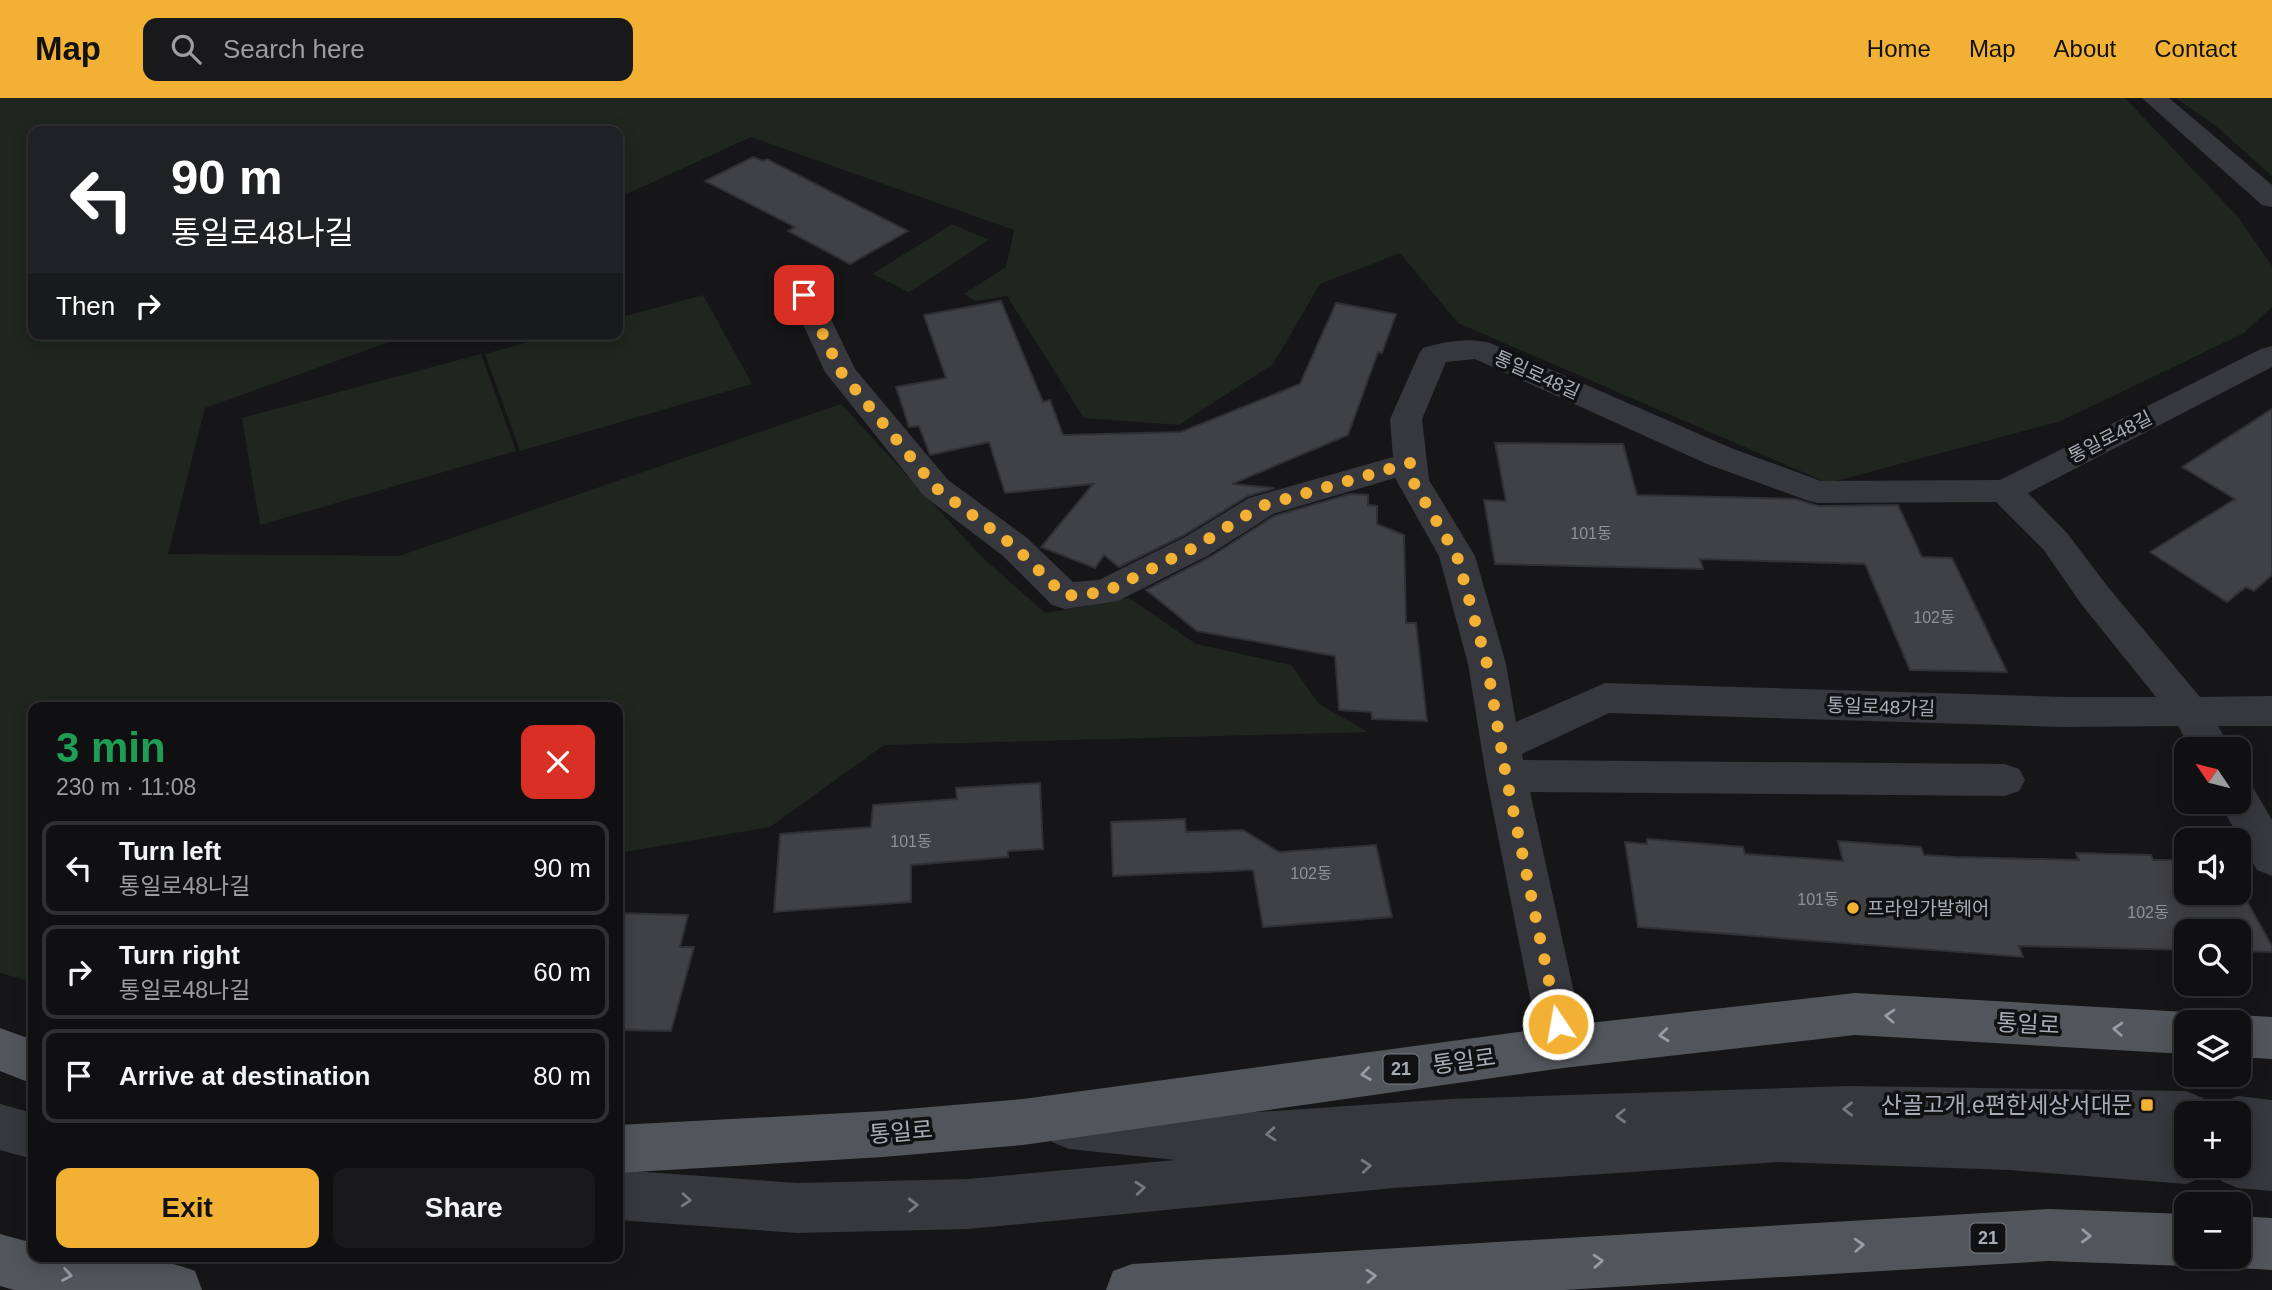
<!DOCTYPE html>
<meta charset="utf-8">
<style>
:root{--surface:#101012;--page:#19191b;--text:#f1f3f6;--muted:#9c9d9f;--line:#303032;--accent:#f2b134}
body{margin:0;font-family:Arial,"Noto Sans KR",sans-serif;background:var(--page);color:var(--text);height:100vh;display:flex;flex-direction:column;font-size:26px;white-space:nowrap}
*{box-sizing:border-box;margin:0}
p{font-size:23px;color:var(--muted)}
.icon{flex:none;width:38px;height:38px;fill:none;stroke:currentColor;stroke-width:2;stroke-linecap:round;stroke-linejoin:round}
.map{position:relative;flex:1;overflow:hidden}
.sheet{position:absolute;left:28px;top:604px;width:595px;height:560px;display:flex;flex-direction:column;background:var(--surface);border-radius:14px;box-shadow:0 4px 18px #0003,0 0 0 2px var(--line)}
.sheet>*{flex:none}
.top-card{position:absolute;left:28px;top:28px;width:595px;height:214px;border-radius:14px;box-shadow:0 4px 18px #0003,0 0 0 2px var(--line);background:#202124;color:#fff;overflow:hidden}
.needle{width:46px;rotate:305deg}
.buttons{position:absolute;left:2174px;top:639px;display:grid;gap:14px}
.buttons a{display:grid;place-items:center;width:77px;height:77px;border-radius:14px;background:var(--surface);box-shadow:0 4px 18px #0003,0 0 0 2px var(--line);font-size:35px}
.pin{position:absolute;display:grid;place-items:center;width:60px;height:60px;color:#fff;margin:-30px;border-radius:14px;box-shadow:0 4px 10px #0006}
.me{position:absolute;width:77px;margin:-38px;rotate:348deg;stroke-linejoin:round;filter:drop-shadow(0 0 5px #0008)}
.turn{display:flex;align-items:center;gap:24px;height:147px;padding:0 28px;font-size:32px}
.turn .icon{width:91px;height:91px;stroke-width:2.5}
.turn b{display:block;font-size:49px;line-height:60px}
.then{display:flex;align-items:center;height:66px;padding:0 28px;background:#0003;gap:14px;font-size:26px}
.round{display:grid;place-items:center;flex:none;width:74px;height:74px;border-radius:14px;background:var(--page)}
.head{display:flex;align-items:center;justify-content:space-between;height:119px;padding:0 28px}
h1{font-size:42px;font-weight:800;line-height:52px;color:#1e9e55}
.primary-button{display:flex;gap:14px;margin-top:auto;padding:14px 28px}
.primary-button a{flex:1;height:80px;border-radius:14px;background:var(--accent);color:#111;font-size:28px;font-weight:800;line-height:80px;text-align:center}
.primary-button a+a{background:var(--page);color:var(--text)}
ul{padding:0;list-style:none}
li{display:flex;align-items:center;gap:21px;height:94px;margin:0 14px 10px;padding:0 14px;border:4px solid var(--line);border-radius:14px}
li div{flex:1}
li b{display:block;font-size:26px}
li em{font-style:normal}
header{display:flex;align-items:center;gap:42px;box-sizing:border-box;height:98px;padding:0 35px;background:var(--accent);color:#111}
header strong{font-size:33px}
nav{display:flex;gap:38px;margin-inline-start:auto;font-size:24px}
.search{width:490px;height:63px;background:var(--page);display:flex;align-items:center;gap:18px;box-sizing:border-box;padding:0 24px;border-radius:14px;color:var(--muted);font-size:26px}
.map>svg:first-child{display:block}
.green{fill:#1e261f}
.building{fill:#404145;stroke:#303034;stroke-width:2}
.lines{fill:none;stroke-linecap:round;stroke-linejoin:round}
.minor{fill:#37383d;fill-rule:evenodd}
.major{fill:#53555c;fill-rule:evenodd}
.oneway{stroke:#979ba6}
.oneway2{stroke:#757881}
.route{stroke:#f2b134;stroke-width:12;stroke-dasharray:0 21.6}
.poi-dot{fill:#f2b134;stroke:#111113;stroke-width:2.5}
.labels{text-anchor:middle;dominant-baseline:central;stroke-width:7;stroke-linejoin:round;paint-order:stroke}
.number-label{font-size:16px;fill:#8e929b}
.shield{fill:#111113;stroke:#7b7e86;stroke-width:2}
.shield-label{font-size:18px;font-weight:bold;fill:#a8adb8}
.street-label{font-size:19px;fill:#a8adb8;stroke:#111113}
.poi-label{font-size:19px;fill:#a8adb8;stroke:#111113;text-anchor:start}
.near-street-label{font-size:23px;fill:#a8adb8;stroke:#111113}
.near-poi-label{font-size:23px;fill:#a8adb8;stroke:#111113;text-anchor:end}
</style>
<header>
<strong>Map</strong>
<div class="search"><svg class="icon" aria-label="search" viewBox="0 0 24 24"><circle cx="10" cy="10" r="6"/><path d="M15 15l6 6"/></svg>Search here</div>
<nav><a>Home</a><a>Map</a><a>About</a><a>Contact</a></nav>
</header>
<div class="map">
<svg width="2272" height="1192" viewBox="0 0 2272 1192">
<rect width="100%" height="100%" fill="#161618"/>
<g class="green">
<path d="M0,0H2125L2238,119L2272,168V209L2244,235L2061,323L1828,385L1458,225L1400,155L1320,186L1273,266L1179,327L1084,320L1007,198L975,203L964,196L1006,169L1014,132L751,39L618,100V33H33V236H411L205,310L168,456L399,458L841,306L982,459L1045,515L1129,500L1196,546L1291,567L1319,606L1368,634L884,647L770,729L618,755V609H33V884L0,875Z"/>
<path d="M2176,0H2272V78L2217,29Z"/>
<path d="M952,126L989,142L909,194L873,176Z"/>
<path d="M703,197L752,286L520,353L485,256L559,236H618V220Z"/>
<path d="M481,256L516,353L260,427L242,320Z"/>
</g>
<g class="building">
<path d="M753,59L763,63L767,61L908,133L850,166L788,133L795,129L705,83Z"/>
<path d="M1001,203L1043,304L1050,302L1063,337L1181,334L1300,286L1336,205L1396,216L1382,255L1378,254L1348,337L1232,386L1275,390L1248,398L1184,437L1119,469L1104,457L1095,470L1041,449L1093,386L1005,395L989,344L930,357L919,328L909,329L896,289L946,280L924,217Z"/>
<path d="M2272,311V477L2254,493L2246,489L2227,504L2150,454L2235,401L2182,369Z"/>
<path d="M1495,345L1623,346L1637,397L1795,401L1818,408L1898,407L1922,459L1952,460L2007,574L1910,572L1865,466L1700,461L1703,471L1495,466L1484,402L1506,403Z"/>
<path d="M1350,396L1368,397V407L1377,408V426L1404,437L1406,525H1416L1427,623L1372,621L1371,614L1339,612L1335,558L1197,533L1146,492L1210,459L1274,418Z"/>
<path d="M1040,685L1043,751L1008,753V759L911,767V804L774,814L780,736L871,729L873,707L957,701L956,690Z"/>
<path d="M1185,721L1186,734L1243,732L1279,754L1376,747L1392,819L1263,829L1253,772L1113,778L1111,724Z"/>
<path d="M1647,741L1743,749L1745,756L1843,763L1838,743L1921,749L1924,757L1957,759L2079,762L2076,755L2151,757L2153,762H2186V794H2238V787L2272,848V854L2238,853V833H2186V852L2019,848L2023,859L1638,829L1625,744L1647,746Z"/>
<path d="M618,815L688,817L680,849H694L671,933L618,932Z"/>
</g>
<g class="lines">
<g class="minor">
<path d="M2142,0H2169L2272,87V109L2262,107Z"/>
<path d="M804,187L814,190L819,196L855,271L948,382L1026,439L1073,484L1099,482L1185,439L1249,400L1393,359L1390,321L1419,256L1423,250C1443,244 1469,239 1490,245L1731,350L1821,383L2000,382L2261,251L2272,248V269L2028,395L2067,435L2108,489L2200,599L2272,598V628H2218L2231,651H2191L2178,628L2063,629L1609,615L1522,656L1523,662L2005,666L2019,671L2025,682L2019,693L2005,698L1530,694L1586,949L1580,964L1563,970L1546,964L1540,949L1486,678L1468,566L1439,458L1395,380L1273,416L1209,457L1118,503L1065,511L1052,507L1002,457L924,398L825,274L789,196L794,190ZM1475,261L1707,366L1806,402L1818,405L1996,404L2043,451L2082,507L2156,599H2063L1605,585L1516,624L1506,566L1475,458L1429,382L1422,321L1446,264Z"/>
<path d="M2238,684L2252,688L2272,722V778L2257,772L2219,704H2238Z"/>
<path d="M1849,988L2186,993L2203,1000L2210,1015H2186V1068H2208L2203,1079L2186,1086L2009,1072L1779,1064L1394,1090L968,1131L797,1135L618,1122V1072L797,1085L968,1081L1176,1062L1069,1051L1052,1044L1045,1028L1052,1012L1069,1005L1198,1018L1451,1001Z"/>
<path d="M2238,998L2272,1002V1093L2238,1090L2221,1083L2214,1068H2238V1015H2216L2221,1005Z"/>
<path d="M0,1006L33,1015V1061L0,1052Z"/>
</g>
<g class="major">
<path d="M1855,895L2186,914L2202,920L2204,924H2186V956L1855,937L1563,970L1023,1047L883,1059L618,1075V1027L883,1013L1023,1001L1563,928Z"/>
<path d="M2238,917L2272,919V961L2238,959V924H2221Z"/>
<path d="M0,930L33,942V986L0,973Z"/>
<path d="M2049,1111L2186,1116V1158H2205L2186,1168L2049,1163L1564,1192H1106L1113,1173L1132,1166Z"/>
<path d="M2238,1118L2272,1120V1172L2238,1170L2220,1162L2218,1158H2238Z"/>
<path d="M0,1136L33,1145V1158C81,1158 151,1155 195,1173L202,1192H14L0,1188Z"/>
</g>
</g>
<defs><path id="oneway-chevron" d="M-2-3.5L2.5 0L-2 3.5" fill="none" stroke-width="1.6" stroke-linecap="round" stroke-linejoin="round" transform="scale(1.75)"/></defs>
<g class="oneway">
<use href="#oneway-chevron" transform="translate(1890 918) rotate(-177)"/>
<use href="#oneway-chevron" transform="translate(2118 931) rotate(-177)"/>
<use href="#oneway-chevron" transform="translate(1664 937) rotate(174)"/>
<use href="#oneway-chevron" transform="translate(1366 976) rotate(172)"/>
<use href="#oneway-chevron" transform="translate(2086 1138) rotate(2)"/>
<use href="#oneway-chevron" transform="translate(1859 1147) rotate(-3)"/>
<use href="#oneway-chevron" transform="translate(1598 1163) rotate(-4)"/>
<use href="#oneway-chevron" transform="translate(67 1177) rotate(10)"/>
<use href="#oneway-chevron" transform="translate(1371 1178) rotate(-4)"/>
</g>
<g class="oneway2">
<use href="#oneway-chevron" transform="translate(1848 1011) rotate(179)"/>
<use href="#oneway-chevron" transform="translate(1621 1018) rotate(178)"/>
<use href="#oneway-chevron" transform="translate(1271 1036) rotate(176)"/>
<use href="#oneway-chevron" transform="translate(1366 1068) rotate(-5)"/>
<use href="#oneway-chevron" transform="translate(1140 1090) rotate(-5)"/>
<use href="#oneway-chevron" transform="translate(686 1102) rotate(4)"/>
<use href="#oneway-chevron" transform="translate(913 1107) rotate(-2)"/>
</g>
<g class="lines">
<path class="route" d="M804,197L841,274L936,390L1014,448L1065,498L1105,494L1197,448L1261,408L1410,365L1412,382L1457,458L1487,566L1506,678L1558,926"/>
</g>
<g class="poi-dot">
<circle cx="1853" cy="810" r="7"/>
<rect x="2140" y="1000" width="14" height="14" rx="3.5"/>
</g>
<g class="labels">
<g class="number-label">
<text x="1591" y="435">101동</text>
<text x="1934" y="519">102동</text>
<text x="911" y="743">101동</text>
<text x="1311" y="775">102동</text>
<text x="1818" y="801">101동</text>
<text x="2148" y="814">102동</text>
</g>
<g class="shield">
<rect x="1383.5" y="956.5" width="35" height="29" rx="5"/>
<rect x="1970.5" y="1125.5" width="35" height="29" rx="5"/>
</g>
<g class="shield-label">
<text x="1401" y="971">21</text>
<text x="1988" y="1140">21</text>
</g>
<g class="street-label">
<text transform="translate(1537 277) rotate(24)">통일로48길</text>
<text transform="translate(2110 339) rotate(-27)">통일로48길</text>
<text transform="translate(1881 609) rotate(2)">통일로48가길</text>
</g>
<g class="poi-label">
<text x="1867" y="810">프라임가발헤어</text>
</g>
<g class="near-street-label">
<text transform="translate(2028 926) rotate(3)">통일로</text>
<text transform="translate(1464 963) rotate(-8)">통일로</text>
<text transform="translate(901 1034) rotate(-5)">통일로</text>
</g>
<g class="near-poi-label">
<text x="2133" y="1007">산골고개.e편한세상서대문</text>
</g>
</g>
</svg>
<div class="buttons">
<a><svg class="needle" viewBox="-14 -14 28 28"><path d="M0-13l5 13h-10z" fill="#e53935"/><path d="M0 13l5-13h-10z" fill="#9c9d9f"/></svg></a>
<a><svg class="icon" aria-label="sound" viewBox="0 0 24 24"><path d="M4 9h4l5-4v14l-5-4H4zM17 9q2 3 0 6"/></svg></a>
<a><svg class="icon" aria-label="search" viewBox="0 0 24 24"><circle cx="10" cy="10" r="6"/><path d="M15 15l6 6"/></svg></a>
<a><svg class="icon" aria-label="layers" viewBox="0 0 24 24"><path d="M12 4l9 5-9 5-9-5zM3 14l9 5 9-5"/></svg></a>
<a>+</a>
<a>−</a>
</div>
<div class="pin" style="left:804px;top:197px;background:#d93025"><svg class="icon" aria-label="arrive" viewBox="0 0 24 24"><path d="M6 21V4h12l-3 4 3 4H6"/></svg></div>
<svg class="me" style="left:1558px;top:926px" viewBox="-20 -20 40 40"><circle r="17" fill="#f2b134" stroke="#fff" stroke-width="3"/><path d="M0-11L8 9 0 5-8 9z" fill="#fff"/></svg>
<div class="top-card">
<div class="turn"><svg class="icon" aria-label="left" viewBox="0 0 24 24"><path d="M17 20v-9H6M10 6l-5 5 5 5"/></svg><div><b>90 m</b>통일로48나길</div></div>
<div class="then">Then<svg class="icon" aria-label="right" viewBox="0 0 24 24"><path d="M7 20v-9h11M14 6l5 5-5 5"/></svg></div>
</div>
<section class="sheet">
<div class="head"><div><h1>3 min</h1><p>230 m · 11:08</p></div><a class="round" style="background:#d93025;color:#fff"><svg class="icon" aria-label="close" viewBox="0 0 24 24"><path d="M6 6l12 12M18 6L6 18"/></svg></a></div>
<ul>
<li><svg class="icon" aria-label="left" viewBox="0 0 24 24"><path d="M17 20v-9H6M10 6l-5 5 5 5"/></svg><div><b>Turn left</b><p>통일로48나길</p></div><em>90 m</em></li>
<li><svg class="icon" aria-label="right" viewBox="0 0 24 24"><path d="M7 20v-9h11M14 6l5 5-5 5"/></svg><div><b>Turn right</b><p>통일로48나길</p></div><em>60 m</em></li>
<li><svg class="icon" aria-label="arrive" viewBox="0 0 24 24"><path d="M6 21V4h12l-3 4 3 4H6"/></svg><div><b>Arrive at destination</b></div><em>80 m</em></li>
</ul>
<div class="primary-button"><a>Exit</a><a>Share</a></div>
</section>
</div>
